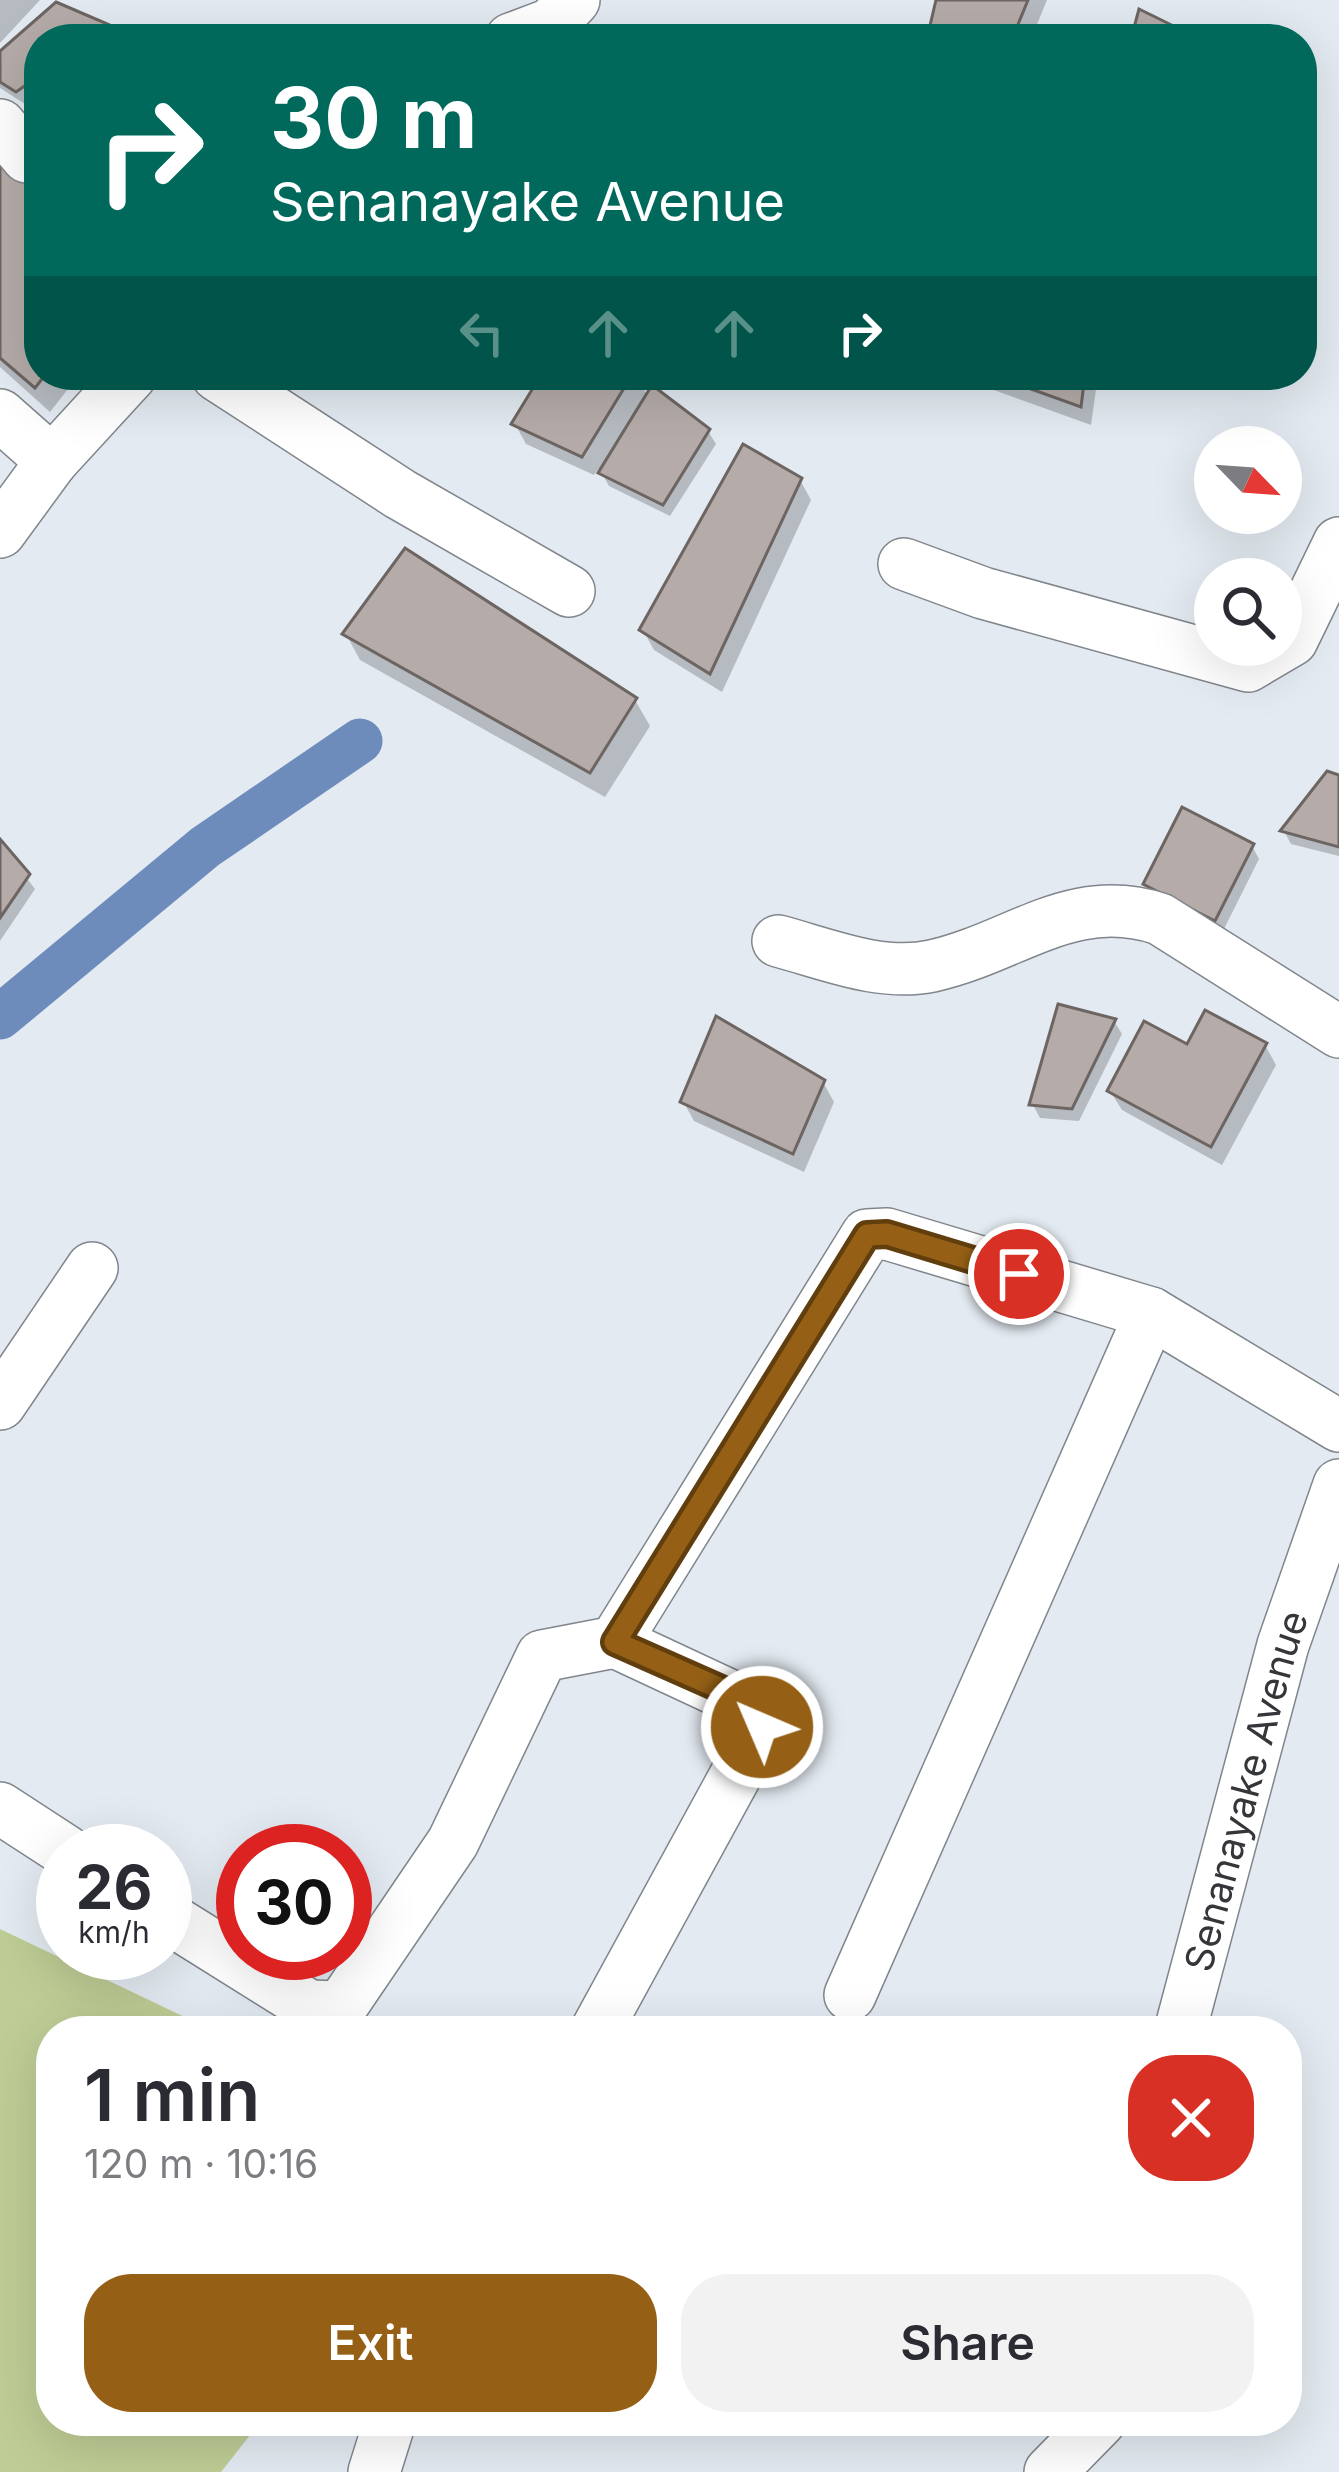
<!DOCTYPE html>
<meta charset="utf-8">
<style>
:root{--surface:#fff;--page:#f2f2f3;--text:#2b2b33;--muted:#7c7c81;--accent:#956015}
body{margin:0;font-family:Inter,sans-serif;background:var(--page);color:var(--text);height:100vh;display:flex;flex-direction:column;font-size:45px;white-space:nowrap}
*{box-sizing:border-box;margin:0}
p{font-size:39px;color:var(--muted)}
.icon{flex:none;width:66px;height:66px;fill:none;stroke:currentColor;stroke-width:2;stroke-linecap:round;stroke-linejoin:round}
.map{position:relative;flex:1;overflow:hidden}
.panel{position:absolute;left:36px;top:2016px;width:1266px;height:420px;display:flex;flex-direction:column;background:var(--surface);border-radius:48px;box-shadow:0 12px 48px #0002}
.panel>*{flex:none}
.top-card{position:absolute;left:24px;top:24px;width:1293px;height:366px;border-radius:48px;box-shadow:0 12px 48px #0002;background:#00695c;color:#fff;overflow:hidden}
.needle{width:78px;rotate:115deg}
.buttons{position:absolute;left:1194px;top:426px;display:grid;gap:24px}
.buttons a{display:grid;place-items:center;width:108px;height:108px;border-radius:50%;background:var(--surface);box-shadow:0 12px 48px #0002;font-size:60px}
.speed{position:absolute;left:36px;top:1824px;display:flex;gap:24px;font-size:60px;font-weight:700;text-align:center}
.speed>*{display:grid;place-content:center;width:156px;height:156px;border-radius:50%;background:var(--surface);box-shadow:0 12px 48px #0002;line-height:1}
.speed small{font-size:30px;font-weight:400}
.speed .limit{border:18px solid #d22;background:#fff;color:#111}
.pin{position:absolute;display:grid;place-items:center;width:102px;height:102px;color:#fff;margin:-51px;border:6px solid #fff;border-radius:50%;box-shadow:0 3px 12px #0007}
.me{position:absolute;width:132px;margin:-66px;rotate:315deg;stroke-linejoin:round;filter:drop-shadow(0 0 9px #0008)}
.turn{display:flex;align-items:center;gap:42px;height:252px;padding:0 48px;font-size:54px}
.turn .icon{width:156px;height:156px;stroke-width:2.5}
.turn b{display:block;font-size:84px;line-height:102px}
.lanes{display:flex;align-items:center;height:114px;padding:0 48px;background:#0003;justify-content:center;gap:60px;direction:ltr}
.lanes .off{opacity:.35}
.round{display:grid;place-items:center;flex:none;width:126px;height:126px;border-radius:48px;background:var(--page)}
.overview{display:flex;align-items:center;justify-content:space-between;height:204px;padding:0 48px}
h1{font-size:72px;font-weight:600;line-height:90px}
.button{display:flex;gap:24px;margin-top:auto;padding:24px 48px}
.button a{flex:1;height:138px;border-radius:48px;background:var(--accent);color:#fff;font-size:48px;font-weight:600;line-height:138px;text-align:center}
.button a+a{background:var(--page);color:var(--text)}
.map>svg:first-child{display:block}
.green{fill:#becc95}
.shadow{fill:#0003}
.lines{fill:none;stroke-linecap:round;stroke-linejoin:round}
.canal{stroke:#6e8cbb;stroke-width:45}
.building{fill:#b5aca9;stroke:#6d6562;stroke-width:3}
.minor-casing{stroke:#80868c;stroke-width:54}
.minor{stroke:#fff;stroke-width:51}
.route-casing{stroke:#613e0e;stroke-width:30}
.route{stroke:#956015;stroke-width:21}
.labels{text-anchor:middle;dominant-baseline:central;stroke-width:9;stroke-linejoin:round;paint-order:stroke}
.street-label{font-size:39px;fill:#343639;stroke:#fff}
</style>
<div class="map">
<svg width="1339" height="2472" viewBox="0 0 1339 2472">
<rect width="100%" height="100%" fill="#e3eaf1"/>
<path class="green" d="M0,1929L214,2031H51V2421H261L221,2472H0Z"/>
<g class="shadow">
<path d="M0,0H40L0,43Z"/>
<path d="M939,0H1047L1031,39H934Z"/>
<path d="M56,6L108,28L119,39H39V94L25,104L0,88V55Z"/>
<path d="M0,148L39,187V375H79L50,412L0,367Z"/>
<path d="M545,375H636L648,397L708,431L716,444L670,516L609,486L599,468L594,475L526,444L515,424Z"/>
<path d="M952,375H1098L1091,425Z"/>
<path d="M800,480L811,500L722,692L654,650L643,630Z"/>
<path d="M346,634L635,700L650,726L605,797L360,660Z"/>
<path d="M1339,779V856L1291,844L1284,831Z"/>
<path d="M0,843L35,889L0,941Z"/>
<path d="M1252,846L1259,859L1222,933L1154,897L1146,884Z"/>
<path d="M1114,1021L1122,1034L1079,1121L1040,1118L1033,1105Z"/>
<path d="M1265,1045L1276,1065L1222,1165L1122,1110L1110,1091L1188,1048Z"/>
<path d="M823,1082L834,1102L804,1172L694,1121L683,1101Z"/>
</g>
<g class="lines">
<path class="canal" d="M0,1017L205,847L360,741"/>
</g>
<g class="building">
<path d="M936,0H1028L1012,39L928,34Z"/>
<path d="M56,2L110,25L91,39H39V76L16,92L0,82V51Z"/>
<path d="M1139,9L1200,39H1131Z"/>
<path d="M0,144L39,183V375H45L35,388L0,358Z"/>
<path d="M541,375H632L582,457L511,424Z"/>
<path d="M992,375H1085L1081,407Z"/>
<path d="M652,385L710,429L663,505L598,473Z"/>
<path d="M743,444L802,478L710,674L639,630Z"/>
<path d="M405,548L637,698L590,773L342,634Z"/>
<path d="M1327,771L1339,775V847L1280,831Z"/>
<path d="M1182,807L1254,844L1215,921L1143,884Z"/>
<path d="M0,839L30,874L0,918Z"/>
<path d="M1058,1004L1116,1019L1072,1109L1029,1105Z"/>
<path d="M1205,1010L1267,1043L1211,1147L1107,1091L1144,1021L1187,1044Z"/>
<path d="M716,1016L825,1080L793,1154L680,1102Z"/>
</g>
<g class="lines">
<g class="minor-casing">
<g id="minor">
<path d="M511,39L551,24L574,0"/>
<path d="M0,125L27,157"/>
<path d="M217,375L400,494L569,591"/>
<path d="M0,415L52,461"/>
<path d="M0,532L52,461L131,375"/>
<path d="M904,564L983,593L1248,666L1292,640L1339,543"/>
<path d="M778,941C827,954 881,977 932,966C1014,948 1072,890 1160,919L1339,1032"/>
<path d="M0,1404L92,1268"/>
<path d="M0,1808L66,1851"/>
<path d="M165,1916L309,2006L341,2007L453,1842L542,1656L615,1642"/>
<path d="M850,1995L1151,1313"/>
<path d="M596,2031L762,1727L765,1712L615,1642L867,1235L887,1234L1151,1313L1339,1426"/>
<path id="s1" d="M1180,2031L1283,1645L1339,1485"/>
<path d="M374,2472L390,2421"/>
<path d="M1050,2472L1100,2421"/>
</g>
</g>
<use href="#minor" class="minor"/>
</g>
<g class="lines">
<g class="route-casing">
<path id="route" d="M762,1727L765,1712L755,1704L615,1642L867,1235L887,1234L1019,1274"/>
</g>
<use href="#route" class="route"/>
</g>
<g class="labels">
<g class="street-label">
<text stroke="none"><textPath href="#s1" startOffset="249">Senanayake Avenue</textPath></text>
</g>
</g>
</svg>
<div class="buttons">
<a><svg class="needle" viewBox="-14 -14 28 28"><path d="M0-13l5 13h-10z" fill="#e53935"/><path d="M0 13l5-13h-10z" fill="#7c7c81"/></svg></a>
<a><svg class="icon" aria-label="search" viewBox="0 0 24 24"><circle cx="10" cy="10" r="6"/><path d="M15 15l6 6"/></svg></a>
</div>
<div class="speed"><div>26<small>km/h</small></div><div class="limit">30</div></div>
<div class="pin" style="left:1019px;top:1274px;background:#d93025"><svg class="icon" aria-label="arrive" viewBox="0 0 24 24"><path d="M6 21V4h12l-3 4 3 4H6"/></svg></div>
<svg class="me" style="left:762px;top:1727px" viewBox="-20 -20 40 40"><circle r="17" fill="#956015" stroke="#fff" stroke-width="3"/><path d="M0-11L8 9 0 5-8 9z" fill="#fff"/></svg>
<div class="top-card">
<div class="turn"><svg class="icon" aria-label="right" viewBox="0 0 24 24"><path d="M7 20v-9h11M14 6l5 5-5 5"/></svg><div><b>30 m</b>Senanayake Avenue</div></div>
<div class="lanes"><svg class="icon off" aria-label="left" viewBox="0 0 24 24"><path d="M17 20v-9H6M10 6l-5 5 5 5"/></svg><svg class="icon off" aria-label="ahead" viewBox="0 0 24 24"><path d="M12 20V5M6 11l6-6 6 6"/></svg><svg class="icon off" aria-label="ahead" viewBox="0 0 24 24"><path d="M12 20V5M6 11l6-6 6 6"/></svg><svg class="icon" aria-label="right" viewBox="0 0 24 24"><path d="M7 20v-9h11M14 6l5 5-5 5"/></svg></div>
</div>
<section class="panel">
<div class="overview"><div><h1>1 min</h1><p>120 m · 10:16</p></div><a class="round" style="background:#d93025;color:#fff"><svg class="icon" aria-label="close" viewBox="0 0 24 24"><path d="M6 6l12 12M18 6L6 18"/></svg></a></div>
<div class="button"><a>Exit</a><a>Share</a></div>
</section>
</div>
